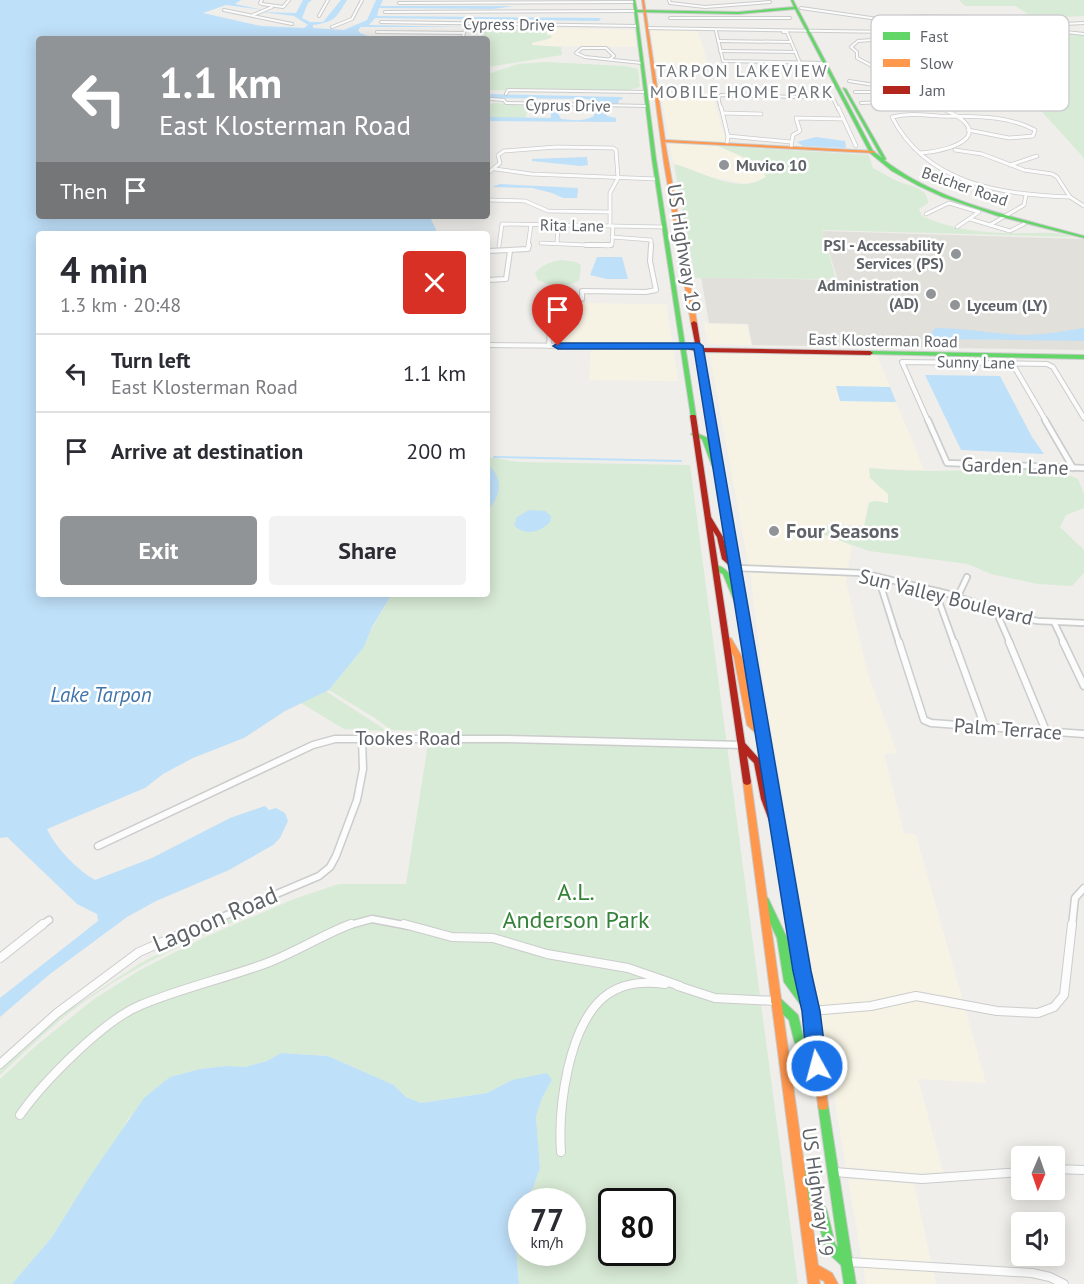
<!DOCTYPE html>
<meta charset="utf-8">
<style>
:root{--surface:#fff;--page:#f2f2f3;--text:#2b2b33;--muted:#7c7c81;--line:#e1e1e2;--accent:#919496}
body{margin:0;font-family:"PT Sans",sans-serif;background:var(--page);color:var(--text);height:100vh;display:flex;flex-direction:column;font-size:22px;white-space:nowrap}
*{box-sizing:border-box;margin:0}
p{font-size:20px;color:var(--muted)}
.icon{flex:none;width:33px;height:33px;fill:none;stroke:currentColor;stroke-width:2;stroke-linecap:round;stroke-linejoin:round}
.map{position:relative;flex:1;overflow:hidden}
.details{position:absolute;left:36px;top:231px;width:454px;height:366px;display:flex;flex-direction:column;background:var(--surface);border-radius:6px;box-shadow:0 3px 15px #0003}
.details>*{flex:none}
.hud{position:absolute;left:36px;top:36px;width:454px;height:183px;border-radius:6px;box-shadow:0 3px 15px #0003;background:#919496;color:#fff;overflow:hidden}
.needle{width:39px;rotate:182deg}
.fabs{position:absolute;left:1011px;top:1146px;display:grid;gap:12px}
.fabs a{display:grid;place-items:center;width:54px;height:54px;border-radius:6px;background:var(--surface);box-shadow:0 3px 15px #0003;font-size:30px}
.speed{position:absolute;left:508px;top:1188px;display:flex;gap:12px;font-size:30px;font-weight:700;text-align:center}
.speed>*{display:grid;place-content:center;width:78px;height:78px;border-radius:50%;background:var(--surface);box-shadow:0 3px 15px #0003;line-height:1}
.speed small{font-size:15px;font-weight:400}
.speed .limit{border:3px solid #111;border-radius:9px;background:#fff;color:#111}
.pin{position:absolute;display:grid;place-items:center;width:51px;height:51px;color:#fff;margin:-62px -26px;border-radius:50% 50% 50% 0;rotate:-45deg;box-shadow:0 0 6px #0007}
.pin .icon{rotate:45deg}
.me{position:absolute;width:66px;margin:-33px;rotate:353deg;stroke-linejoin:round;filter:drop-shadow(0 0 4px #0008)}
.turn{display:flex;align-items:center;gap:21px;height:126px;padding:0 24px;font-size:27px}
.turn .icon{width:78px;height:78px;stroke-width:2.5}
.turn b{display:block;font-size:42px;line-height:51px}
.then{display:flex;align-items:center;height:57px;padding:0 24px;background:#0003;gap:12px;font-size:22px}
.round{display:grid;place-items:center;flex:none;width:63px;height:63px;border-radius:6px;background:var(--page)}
.head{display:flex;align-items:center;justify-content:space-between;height:102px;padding:0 24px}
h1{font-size:36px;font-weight:700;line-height:45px}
.cta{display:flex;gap:12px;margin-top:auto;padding:12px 24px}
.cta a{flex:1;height:69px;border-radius:6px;background:var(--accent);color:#fff;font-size:24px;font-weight:700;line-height:69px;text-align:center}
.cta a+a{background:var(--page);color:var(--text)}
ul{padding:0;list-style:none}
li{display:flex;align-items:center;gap:18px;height:78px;padding:0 24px;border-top:2px solid var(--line)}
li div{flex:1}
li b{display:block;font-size:22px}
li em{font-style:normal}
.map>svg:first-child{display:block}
.commercial{fill:#f7f3e4}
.education{fill:#e2e0da}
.green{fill:#d8ebd6;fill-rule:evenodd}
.water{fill:#bfe0f9}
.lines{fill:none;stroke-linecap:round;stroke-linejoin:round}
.stream{stroke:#bfe0f9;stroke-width:2}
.street-far5-casing{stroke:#cbcccc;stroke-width:4}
.street-far4-casing{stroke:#cbcccc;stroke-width:4.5}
.street-far3-casing{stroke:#cbcccc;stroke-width:6}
.street-far2-casing{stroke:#cbcccc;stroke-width:8}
.street-far1-casing{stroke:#cbcccc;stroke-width:9}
.street-casing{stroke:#cbcccc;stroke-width:10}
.fast-casing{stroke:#cacacb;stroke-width:2}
.slow-casing{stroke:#cacacb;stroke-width:2}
.jam-casing{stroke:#cacacb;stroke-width:2}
.street-far5{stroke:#fdfcfc;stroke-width:2}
.street-far4{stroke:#fdfcfc;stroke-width:3}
.street-far3{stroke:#fdfcfc;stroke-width:4}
.street-far2{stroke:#fdfcfc;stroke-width:4.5}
.street-far1{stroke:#fdfcfc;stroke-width:6}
.street{stroke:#fdfcfc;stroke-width:8}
.fast{fill:#63d668;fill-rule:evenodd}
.slow{fill:#ff974d;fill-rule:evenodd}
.jam{fill:#b3261e;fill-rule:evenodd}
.route{fill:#1a73e8;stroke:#114b97;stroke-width:1.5}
.poi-dot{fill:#919496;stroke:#fff;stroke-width:2}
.labels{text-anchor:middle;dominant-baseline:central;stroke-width:5;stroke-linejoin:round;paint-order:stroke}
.far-street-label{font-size:16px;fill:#5f6368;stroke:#fff}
.far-poi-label{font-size:16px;font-weight:bold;fill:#5f6368;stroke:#fff;text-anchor:start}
.far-neighbourhood-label{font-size:18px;letter-spacing:1.5px;fill:#70757a;stroke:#fff}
.street-label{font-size:20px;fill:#5f6368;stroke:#fff}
.poi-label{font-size:20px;font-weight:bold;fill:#5f6368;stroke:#fff;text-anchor:start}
.water-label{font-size:21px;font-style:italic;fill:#4174aa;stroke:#fff}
.near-park-label{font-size:24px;fill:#348238;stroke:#fff}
.near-street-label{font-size:24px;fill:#5f6368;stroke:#fff}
.key{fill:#fff;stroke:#cfd0d2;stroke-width:1.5}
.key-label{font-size:16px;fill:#5f6368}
</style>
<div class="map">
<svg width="1084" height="1284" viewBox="0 0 1084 1284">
<rect width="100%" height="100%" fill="#efeeea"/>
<g class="commercial">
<path d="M548,28L634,30L636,47L532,46V43L547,40L546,34Z"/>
<path d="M651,30L698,31L708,65L656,66Z"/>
<path d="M661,92L712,94L726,142L669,140Z"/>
<path d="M669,142L727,145L719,146L759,164L766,177L747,184L698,174L674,164Z"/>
<path d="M556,303L666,304L673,346L551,345Z"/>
<path d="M703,321L709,324L747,325L752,345L708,344Z"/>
<path d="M551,348L673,349L678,381L589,380L591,349Z"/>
<path d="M709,351L876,354L890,387L836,386L840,401L896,402L924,470L869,468L871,478L888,494V503L864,526L839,524L814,530L852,546L848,570L749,567Z"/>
<path d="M750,571L847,575L846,582L868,674L897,753L884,754L904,833L916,835L986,1083L918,1079L943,1172L912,1173L846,1167L762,673Z"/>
<path d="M848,1179L914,1184L936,1284H866Z"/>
</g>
<path class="education" d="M822,231L1084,239V350L752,345L748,324L709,323L701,277L838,280Z"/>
<g class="green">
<path d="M959,0H1084V16L1042,18L1030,15L1015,6H965Z"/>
<path d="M955,16L1084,34V158Z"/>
<path d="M495,28L548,29L546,34L552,36L551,38L532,43V45L561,47L562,55L488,67V39H479L484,31Z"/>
<path d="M545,62L625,66L638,69L640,87L625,91L488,90V74L518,64Z"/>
<path d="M497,103L526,106L528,109L525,119H488V104Z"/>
<path d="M718,146L869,155L873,168C881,172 887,176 895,180C906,186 928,186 928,203L919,209L922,216C954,231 991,234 1026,233C1043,233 1055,231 1072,237L822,230L836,279L695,278L674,164C703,171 737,196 766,177L759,164Z"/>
<path d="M562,260L576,262L581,265L579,281C564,288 553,287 538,280L535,273C542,264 551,262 562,260Z"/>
<path d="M488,457L519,462L690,465L798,1284H519L515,1234L522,1202V1252H573V1202H522L533,1188L540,1168L536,1117L542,1098L552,1080H512L487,1093L421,1103L406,1097L394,1085L328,1056L281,1053L267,1061L245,1067L226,1066L200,1069L170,1077L128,1119L115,1143L90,1176L52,1237L12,1284H0V1079L38,1044L94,999L140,970L203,938L294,899L339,884H406L430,731L391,730L375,718L329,690L364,647L372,628L392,594H488ZM612,1202H663V1252H612Z"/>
<path d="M869,468C906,472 944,471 981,470C1014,469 1049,464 1078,479L1084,494V508L1066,515L1060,527L1084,550V573L1072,586L1038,584L991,574L968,564L869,551L814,531L818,526H864L869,502L877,501L888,503V494L870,478Z"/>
<path d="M327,689V692L387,731L344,729L296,700Z"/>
<path d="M266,908C207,933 148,958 94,995C60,1017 30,1047 0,1075V1070L61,1015L139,964L212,925Z"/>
</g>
<g class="water">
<path d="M0,0H241L235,4L263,10L226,5L203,13L261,26L304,28L308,25L294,16L262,12L296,13L303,0H312L308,3L302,18L310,22H323L341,0H347C336,18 335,22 313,25V28L344,30L367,20L376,0H383L380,6H591H514L493,9L379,8L377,16L601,18L599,21L375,18L369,25L465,27H361L358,30L360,33L368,36L458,37L457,39H39V216H427L430,217L438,234H39V594H392L372,627L364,647L329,690L285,711L244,738L193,758L163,774L145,788L47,829C56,848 76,869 95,880L152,858L230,818L265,806L269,810L276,808L285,813L288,821L280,838L273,845L229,870L156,901L127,917L50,974L0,1017V998L98,921L97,914L77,904L7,837L0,838Z"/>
<path d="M490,94L622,97L623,99L619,100L618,104L595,103L588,99L488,98V95Z"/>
<path d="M556,110L561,119C572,120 584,122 594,116V113L605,112L607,116L616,118V122L488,121V117L551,118V113Z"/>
<path d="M816,137L845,141L846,148L803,146L797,142Z"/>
<path d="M587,157L588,165L581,166L532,161V159Z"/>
<path d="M500,184L578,188V189L577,198H563L552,193L532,188L492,187Z"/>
<path d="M597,257H622L628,279H607L590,275Z"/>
<path d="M935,328C965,328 994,334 1024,335C1044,335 1064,331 1084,328V341L937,339L930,335Z"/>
<path d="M925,375L1000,376L1032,437L1044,454L961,450Z"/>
<path d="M836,386L890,387L896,402L840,401Z"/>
<path d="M488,465C504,478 501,496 488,510Z"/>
<path d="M529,510L545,511L551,516L550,522C541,532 525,537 514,525L517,517Z"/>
<path d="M281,1053L328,1056L394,1085L406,1097L421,1103L487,1093L512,1080L547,1073L552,1080L542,1098L536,1117L540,1168L533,1188L521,1204L515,1234L519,1284H12L52,1237L90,1176L144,1098L170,1077L200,1069L226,1066L245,1067L267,1061Z"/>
</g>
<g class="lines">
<path class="stream" d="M494,457L681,461"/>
<g class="street-far5-casing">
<g id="street-far5">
<path d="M262,0L260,3L262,4L283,7L289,0"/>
<path d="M669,0L670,3L705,7L770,2"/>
<path d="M399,3L634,2"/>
<path d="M801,8L878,19L922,16L972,17L1030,28L1084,34"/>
<path d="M224,10L292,24"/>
<path d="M385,12L635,11"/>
<path d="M253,15L272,7"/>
<path d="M319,16L328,0"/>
<path d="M670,18H790"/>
<path d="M381,22L637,26"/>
<path d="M1027,26L1084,23"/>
<path d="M332,27L352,19L362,0"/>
<path d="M647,28L892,32L904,43L902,58L909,68L905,79L896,89L898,92L942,109"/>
<path d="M716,31L723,61L825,63"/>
<path d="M377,32L464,33"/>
<path d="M783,32H787L800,63"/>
<path d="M899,38L858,41L851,47L857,52V58L874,67L906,65"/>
<path d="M949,38L955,40L951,43"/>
<path d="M462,39L467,24"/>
<path d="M718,41L791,42"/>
<path d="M904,43L932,39L958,45L955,47"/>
<path d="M720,51L796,52"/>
<path d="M902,58L945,56L975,68L994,70"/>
<path d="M610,59L614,56L606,48H582L576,53L585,57L642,63"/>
<path d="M908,73L988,81C982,90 973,93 968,102H956L931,93L944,78"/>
<path d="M849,81L881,86L891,99L887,102L861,103"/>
<path d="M855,92H898"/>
<path d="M506,94L508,90L645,92"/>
<path d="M491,99L504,100L506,103L647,106"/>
<path d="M970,99L1026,108"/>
<path d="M721,109L718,97L721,95L833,98L838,109"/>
</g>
</g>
<g class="street-far4-casing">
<g id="street-far4">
<path d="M721,107L728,136L727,143"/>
<path d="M838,107L856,146"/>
<path d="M1023,107L1026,108"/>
<path d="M723,113L761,114"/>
<path d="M968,130L1009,138L1033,136L1035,130C1004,114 973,117 939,116C923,115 908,113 892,117C926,184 1002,195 1070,197"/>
<path d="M728,136L791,142"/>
<path d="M791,147L793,135L800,131L796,118L843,119"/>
<path d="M955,150L982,154L1024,170L1052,174L1057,177L1070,197L1084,206"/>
<path d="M920,153C962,150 997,130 938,107"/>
<path d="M1010,165L1037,156"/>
<path d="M495,169L531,174L657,179"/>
<path d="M488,173L500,163L498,155L504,151L556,147L613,148L616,150L618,178L610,193V226"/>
<path d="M488,200L525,201L548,211L610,212"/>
<path d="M926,214L949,203L979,212L957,227"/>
<path d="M970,219L1010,231L1024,224"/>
<path d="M990,225L1024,205L1026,195"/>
<path d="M612,237L651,240V246"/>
<path d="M541,243L609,246L612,244L613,226"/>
<path d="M557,243L558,225"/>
<path d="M499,246L502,224L664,227"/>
<path d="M528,246L531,225"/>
</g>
</g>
<g class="street-far3-casing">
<g id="street-far3">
<path d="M586,245H611"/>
<path d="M488,251L528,249L529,245"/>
<path d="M488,280L506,279L510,251"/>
<path d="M549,298L551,308L549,346"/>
<path d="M582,299V291L646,292L656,290L650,261L651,245"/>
<path d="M489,345L682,347"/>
<path d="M1012,363L1046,421"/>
<path d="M928,421L902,362L1047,364L1053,367L1084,418"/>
</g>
</g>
<g class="street-far2-casing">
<g id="street-far2">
<path d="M928,420L947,463L1084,468"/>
<path d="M1045,420L1073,468"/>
<path d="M736,568L862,573L953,595L1015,617L1038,621L1084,623"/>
<path d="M878,577L899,643"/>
<path d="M938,591L937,596L954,643"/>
<path d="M958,596L967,577"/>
<path d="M1001,612L999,618L1010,643"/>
<path d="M1054,622L1064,643"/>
</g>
</g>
<g class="street-far1-casing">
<g id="street-far1">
<path d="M899,642L924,720L931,723L1084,734"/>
<path d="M954,642L985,727"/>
<path d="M1009,642L1046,731"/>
<path d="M1063,642L1084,686"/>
<path d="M98,846L313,745L335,739H506L742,745"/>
<path d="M41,926L49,920"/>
<path d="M201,926L319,876L330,867L336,856L357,800L363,769L362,738"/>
<path d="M346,926L372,919L409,926"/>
<path d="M1072,926L1075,898L1084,888"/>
</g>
</g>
<g class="street-casing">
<g id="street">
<path d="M404,924L452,937L493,938L547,954L628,968L680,986"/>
<path d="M0,958L43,924"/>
<path d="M678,986L715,998L776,1001"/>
<path d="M811,1011L871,1006L916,996L997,1011L1038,1013L1054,1007L1064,995L1072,924"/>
<path d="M0,1064L57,1013L139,952L204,924"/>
<path d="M20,1115C43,1082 104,1020 141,1005C182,988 226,978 267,963C296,952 322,935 351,924"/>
<path d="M561,1152C558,1108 568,1027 604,997C621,983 644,981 665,984"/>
<path d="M1054,1169L1084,1170"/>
<path d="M835,1172L922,1179L1022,1172"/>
<path d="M849,1262L1032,1273L1050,1277L1064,1284"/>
</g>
</g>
<g class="fast-casing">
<g id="fast">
<path d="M633,0H635L637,10L738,12L794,7L791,0H793L873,151L882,158L843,88L846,89L886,159L884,160C941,204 1016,217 1084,236V238L998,216L943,197L917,185L892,171L870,153L795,9L738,14L637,12L656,159L696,416L695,417H691L652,159Z"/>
<path d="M870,351L1084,355V359L868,354V352Z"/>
<path d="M694,432L708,438L718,466L717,467H713L712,466L702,439L692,435L691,434Z"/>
<path d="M713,565C731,565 735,587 742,601L741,603H735L723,574L713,569L712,567Z"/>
<path d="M765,897L768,898L787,938L794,980L813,1005L814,1008L813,1011L809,1013L805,1011L784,982L777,938L760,901L762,898Z"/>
<path d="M776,996L780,998L798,1015L804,1040L820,1075L819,1079L815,1080L811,1079L794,1040L789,1020L772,1004L771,1001L772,998Z"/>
<path d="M823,1100L827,1101L828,1105L856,1284H844L841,1265L826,1251L816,1213L795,1173L797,1169L801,1167L805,1169L827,1211L835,1244L838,1247L818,1105L819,1101Z"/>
</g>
</g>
<g class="slow-casing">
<g id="slow">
<path d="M642,0H644L665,140L873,151L875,152L873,153L665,142L697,323L694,325L691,323L664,163Z"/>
<path d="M741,612H744L748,614L768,735L769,737L768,738L807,971L816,1011L828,1105L827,1109L823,1110L819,1109L818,1105L806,1011L797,971L760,737L747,725L734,657L724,640L728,638H731L742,657L755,724L758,727L740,614Z"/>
<path d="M747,779L750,780L751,782L818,1265L832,1273L838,1284H825L824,1281L819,1279L820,1284H808L743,782L744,780Z"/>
</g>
</g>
<g class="jam-casing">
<path id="jam" d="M694,321L697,323L701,348L870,351L873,353L870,355L702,352L748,614L744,616L740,614L733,569L722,559L717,537L713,531L745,743L762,762L769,799L779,826L778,828L775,829L772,828L771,826L761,799L754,763L747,756L751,782L750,784L747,785L744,784L743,782L690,416L691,415H695L696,416L711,517L723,537L728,558L731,561L696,351L679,347L682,345L696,348L691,323Z"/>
</g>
<use href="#street-far5" class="street-far5"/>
<use href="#street-far4" class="street-far4"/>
<use href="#street-far3" class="street-far3"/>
<use href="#street-far2" class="street-far2"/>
<use href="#street-far1" class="street-far1"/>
<use href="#street" class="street"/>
<use href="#fast" class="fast"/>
<use href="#slow" class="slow"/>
<use href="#jam" class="jam"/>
</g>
<path class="route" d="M699,343L703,346L811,971L820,1011L827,1066L824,1072L817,1075L810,1072L807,1066L802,1011L793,971L694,349H558L553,346L558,343Z"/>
<g class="poi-dot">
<circle cx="724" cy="165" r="6"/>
<circle cx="956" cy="254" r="6"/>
<circle cx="931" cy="294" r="6"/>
<circle cx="955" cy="305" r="6"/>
<circle cx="774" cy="531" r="6"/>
</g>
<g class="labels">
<g class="far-street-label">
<text transform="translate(509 24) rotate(1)">Cypress Drive</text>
<text transform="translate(568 105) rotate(1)">Cyprus Drive</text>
<text transform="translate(965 186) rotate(19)">Belcher Road</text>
<text transform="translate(572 225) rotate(1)">Rita Lane</text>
<text transform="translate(883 340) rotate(1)">East Klosterman Road</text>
<text transform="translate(976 362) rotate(1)">Sunny Lane</text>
</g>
<g class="far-poi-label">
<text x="736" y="165">Muvico 10</text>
<text x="944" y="245" text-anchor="end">PSI - Accessability<tspan x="944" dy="18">Services (PS)</tspan></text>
<text x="919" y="285" text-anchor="end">Administration<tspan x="919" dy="18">(AD)</tspan></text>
<text x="967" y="305">Lyceum (LY)</text>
</g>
<g class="far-neighbourhood-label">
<text x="742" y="70">TARPON LAKEVIEW<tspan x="742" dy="21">MOBILE HOME PARK</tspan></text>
</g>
<g class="street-label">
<text transform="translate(684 248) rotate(81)">US Highway 19</text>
<text transform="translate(1015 466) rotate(2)">Garden Lane</text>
<text transform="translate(946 597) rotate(14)">Sun Valley Boulevard</text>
<text transform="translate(1008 729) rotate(4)">Palm Terrace</text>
<text x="408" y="738">Tookes Road</text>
<text transform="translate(818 1192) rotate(82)">US Highway 19</text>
</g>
<g class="poi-label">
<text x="786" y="531">Four Seasons</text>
</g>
<g class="water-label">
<text x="101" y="694">Lake Tarpon</text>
</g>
<g class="near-park-label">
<text x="576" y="891">A.L.<tspan x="576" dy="28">Anderson Park</tspan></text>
</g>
<g class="near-street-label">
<text transform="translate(215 919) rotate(-23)">Lagoon Road</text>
</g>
</g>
<rect x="871" y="15" width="198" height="96" rx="9" class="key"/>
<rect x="883" y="32" width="27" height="8" fill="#63d668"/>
<rect x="883" y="59" width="27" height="8" fill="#ff974d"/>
<rect x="883" y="86" width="27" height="8" fill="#b3261e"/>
<g class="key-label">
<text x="920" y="42">Fast</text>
<text x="920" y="69">Slow</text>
<text x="920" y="96">Jam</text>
</g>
</svg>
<div class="fabs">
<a><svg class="needle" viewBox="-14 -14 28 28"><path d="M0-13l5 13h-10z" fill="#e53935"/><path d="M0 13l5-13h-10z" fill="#7c7c81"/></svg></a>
<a><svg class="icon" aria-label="sound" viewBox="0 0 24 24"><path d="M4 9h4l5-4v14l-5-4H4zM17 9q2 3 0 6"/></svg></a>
</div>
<div class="speed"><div>77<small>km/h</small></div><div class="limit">80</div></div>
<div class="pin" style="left:558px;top:346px;background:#d93025"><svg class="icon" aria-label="arrive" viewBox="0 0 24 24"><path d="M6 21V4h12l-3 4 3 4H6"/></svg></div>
<svg class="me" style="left:817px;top:1066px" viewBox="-20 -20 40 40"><circle r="17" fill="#1a73e8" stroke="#fff" stroke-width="3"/><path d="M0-11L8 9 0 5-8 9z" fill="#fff"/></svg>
<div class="hud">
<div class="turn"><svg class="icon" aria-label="left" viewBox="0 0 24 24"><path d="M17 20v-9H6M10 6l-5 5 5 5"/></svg><div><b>1.1 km</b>East Klosterman Road</div></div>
<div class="then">Then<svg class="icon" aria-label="arrive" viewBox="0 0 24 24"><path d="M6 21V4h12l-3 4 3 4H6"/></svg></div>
</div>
<section class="details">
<div class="head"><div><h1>4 min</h1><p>1.3 km · 20:48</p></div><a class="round" style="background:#d93025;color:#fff"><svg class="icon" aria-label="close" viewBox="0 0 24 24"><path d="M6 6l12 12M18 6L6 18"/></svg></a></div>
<ul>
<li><svg class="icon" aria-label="left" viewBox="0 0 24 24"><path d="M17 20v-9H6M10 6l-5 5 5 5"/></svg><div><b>Turn left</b><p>East Klosterman Road</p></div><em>1.1 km</em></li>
<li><svg class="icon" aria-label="arrive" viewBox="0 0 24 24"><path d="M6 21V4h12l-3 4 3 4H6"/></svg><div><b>Arrive at destination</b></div><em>200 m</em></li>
</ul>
<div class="cta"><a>Exit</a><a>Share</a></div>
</section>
</div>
